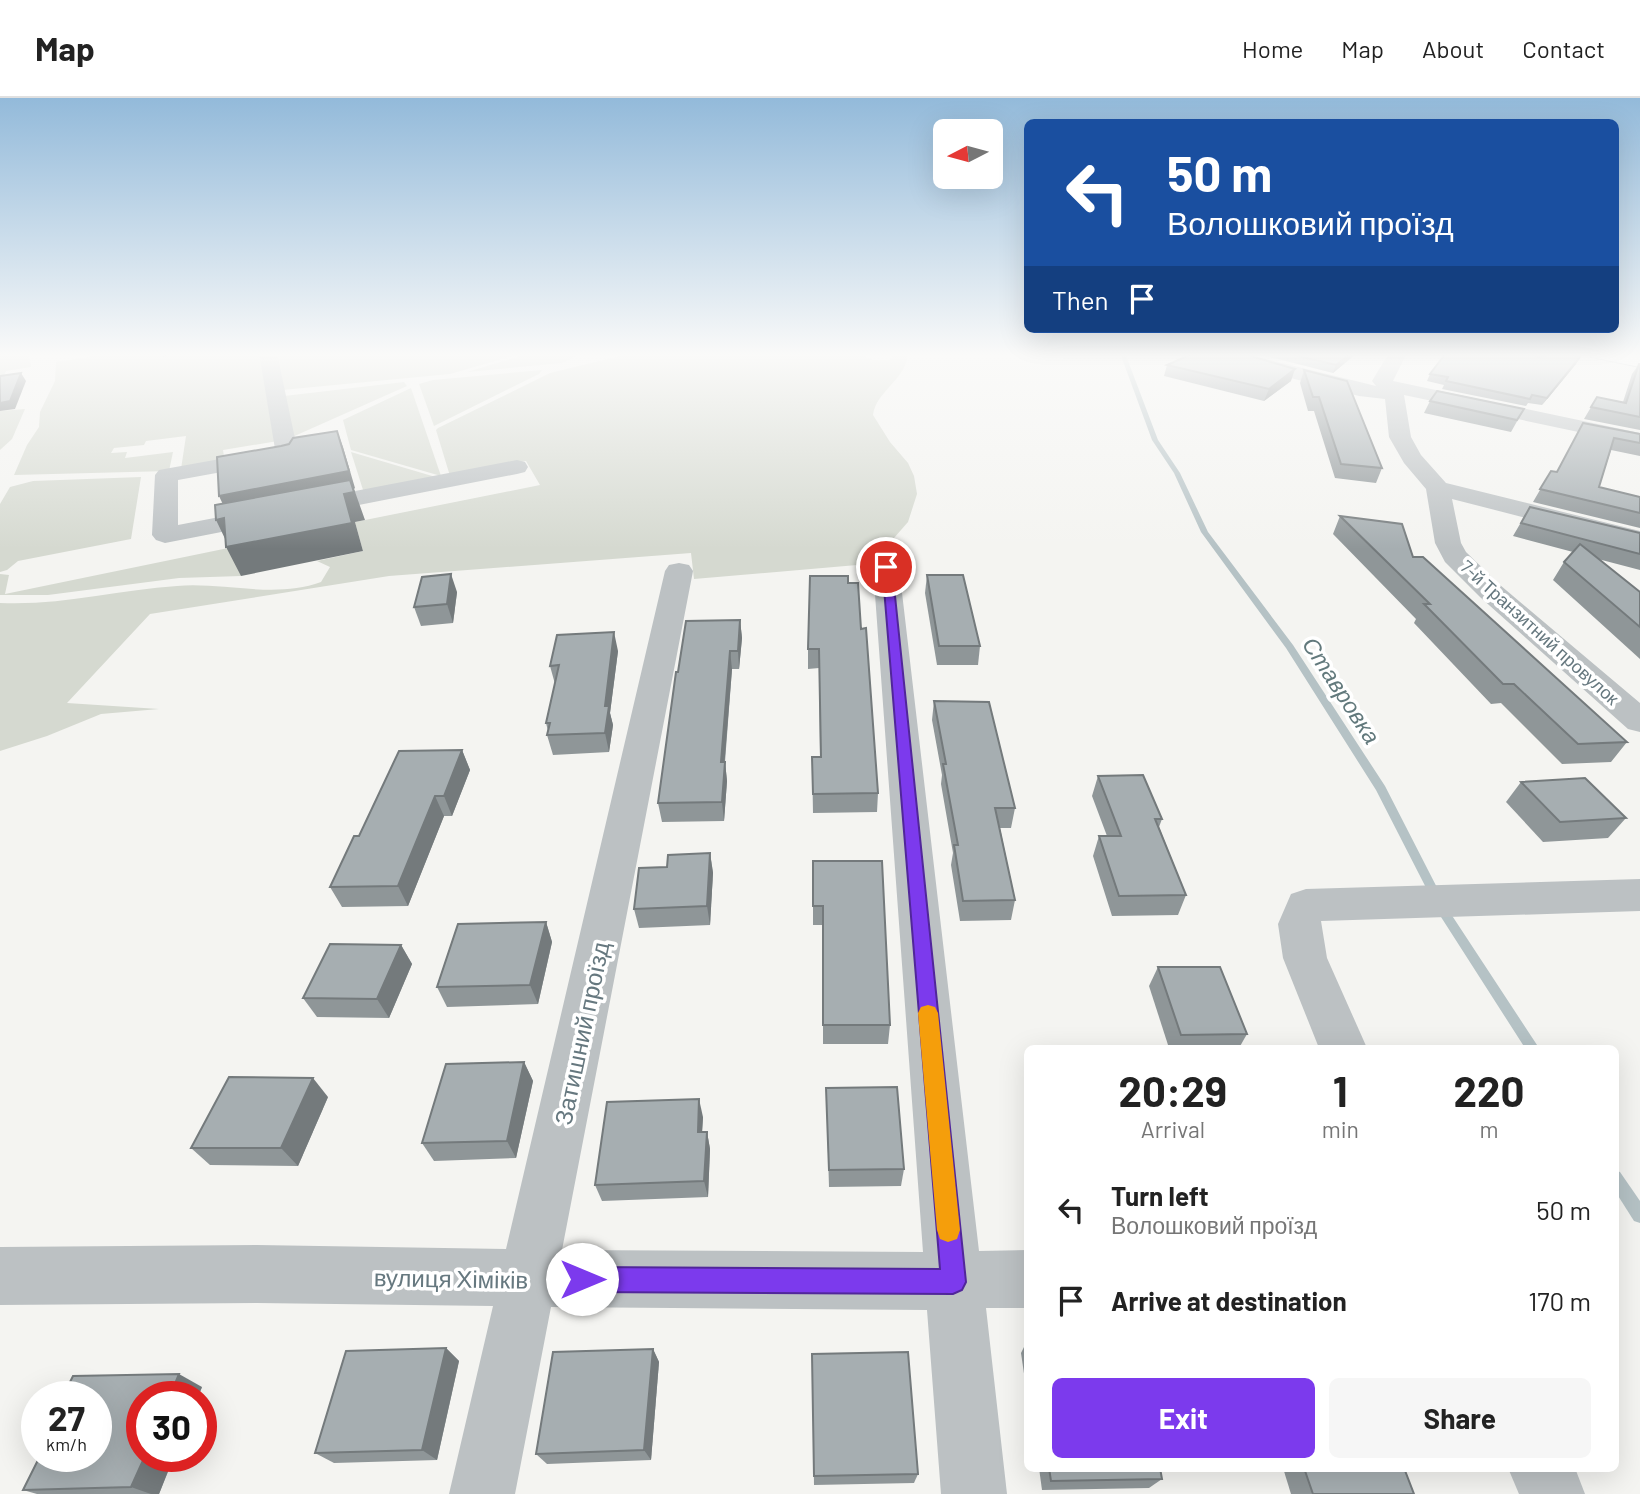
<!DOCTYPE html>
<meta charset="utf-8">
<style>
:root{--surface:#fff;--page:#f6f6f6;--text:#222;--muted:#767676;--line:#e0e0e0;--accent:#7c3aed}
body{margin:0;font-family:Barlow,sans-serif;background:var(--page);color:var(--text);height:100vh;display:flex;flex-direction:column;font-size:26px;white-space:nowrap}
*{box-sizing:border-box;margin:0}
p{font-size:23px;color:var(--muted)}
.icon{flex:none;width:38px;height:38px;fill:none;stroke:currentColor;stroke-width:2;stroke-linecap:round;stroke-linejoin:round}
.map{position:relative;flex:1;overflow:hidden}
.sheet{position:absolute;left:1024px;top:947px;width:595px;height:427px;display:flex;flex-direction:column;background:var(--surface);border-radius:10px;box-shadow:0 7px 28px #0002}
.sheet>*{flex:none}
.guide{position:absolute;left:1024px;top:21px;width:595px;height:214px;border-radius:10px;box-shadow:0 7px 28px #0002;background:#1a4fa0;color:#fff;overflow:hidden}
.needle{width:46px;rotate:264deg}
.fabs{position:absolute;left:933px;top:21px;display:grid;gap:14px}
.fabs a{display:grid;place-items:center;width:70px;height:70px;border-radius:10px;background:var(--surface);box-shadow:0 7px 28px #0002;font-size:35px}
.speed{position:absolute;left:21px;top:1283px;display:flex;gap:14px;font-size:35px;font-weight:700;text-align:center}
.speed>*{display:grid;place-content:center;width:91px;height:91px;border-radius:50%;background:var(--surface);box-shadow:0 7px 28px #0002;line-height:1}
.speed small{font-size:18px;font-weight:400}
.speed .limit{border:10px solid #d22;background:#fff;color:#111}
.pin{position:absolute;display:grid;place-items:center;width:60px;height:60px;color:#fff;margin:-30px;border:4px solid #fff;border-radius:50%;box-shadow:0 2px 7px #0007}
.me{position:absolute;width:77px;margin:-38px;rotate:90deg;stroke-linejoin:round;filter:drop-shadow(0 0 5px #0008)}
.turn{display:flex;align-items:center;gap:24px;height:147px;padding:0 28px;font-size:32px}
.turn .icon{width:91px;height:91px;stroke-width:2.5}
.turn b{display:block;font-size:49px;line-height:60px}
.then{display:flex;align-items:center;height:66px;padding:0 28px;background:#0003;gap:14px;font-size:26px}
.eta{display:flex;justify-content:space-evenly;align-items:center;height:119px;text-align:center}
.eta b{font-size:42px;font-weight:700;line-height:49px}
.button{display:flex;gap:14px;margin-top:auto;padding:14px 28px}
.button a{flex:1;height:80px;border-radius:10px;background:var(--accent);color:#fff;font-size:28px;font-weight:700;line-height:80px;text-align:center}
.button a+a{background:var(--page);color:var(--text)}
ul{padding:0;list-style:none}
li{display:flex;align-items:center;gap:21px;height:91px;padding:0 28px}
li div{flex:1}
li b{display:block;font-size:26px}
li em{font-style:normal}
header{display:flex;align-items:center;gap:42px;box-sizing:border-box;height:98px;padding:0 35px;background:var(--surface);border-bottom:2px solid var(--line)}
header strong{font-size:33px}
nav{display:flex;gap:38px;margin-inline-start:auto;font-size:24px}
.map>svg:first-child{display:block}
.green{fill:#d5d9d0}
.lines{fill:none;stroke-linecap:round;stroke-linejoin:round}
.stream{fill:#b5c2c5;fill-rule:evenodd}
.secondary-casing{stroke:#aeb5b7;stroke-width:2}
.street{fill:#bcc1c3;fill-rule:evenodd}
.secondary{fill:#fff;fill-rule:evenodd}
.wall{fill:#8f9698}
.shaded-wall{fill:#747a7c}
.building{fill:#a6aeb1;stroke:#747a7c;stroke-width:2}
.route{fill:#7c3aed;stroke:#51269a;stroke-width:2}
.slow{fill:#f59e0b}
.labels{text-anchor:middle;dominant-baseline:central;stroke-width:7;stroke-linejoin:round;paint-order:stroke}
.far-street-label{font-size:18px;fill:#66787f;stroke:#fff}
.water-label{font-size:23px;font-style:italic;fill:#62797c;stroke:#fff}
.near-street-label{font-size:24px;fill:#66787f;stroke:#fff}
</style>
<header>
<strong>Map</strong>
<nav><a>Home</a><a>Map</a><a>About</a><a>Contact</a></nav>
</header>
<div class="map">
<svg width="1640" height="1396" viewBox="0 0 1640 1396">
<rect width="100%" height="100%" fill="#f4f4f1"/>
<g class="green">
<path d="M0,255H29L31,269L6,273L0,286Z"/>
<path d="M114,255H264L278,343L223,352L225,364L181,371L186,338L146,343L144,347L114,350L111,355L127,354L125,360L173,354L169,373L14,377L27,347L39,329L40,314L55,283L56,264Z"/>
<path d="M273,255H523L450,276L282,292Z"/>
<path d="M530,255H583L562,265L467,274Z"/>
<path d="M632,255H859L873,262H890L892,259L890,255H908C907,281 876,293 873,317L890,344L908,365L914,378L917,396L908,424L894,440L880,465L694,481L691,455L389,478L150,516L67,605L159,611L101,616L47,638L0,653V505C59,508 118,492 177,488C224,484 275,501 321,484L330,469L317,463L363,453L355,424L540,387L526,363L450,378L436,332L438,330L550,275Z"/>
<path d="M542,272L539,276L434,328L419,286L433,282Z"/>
<path d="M404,284L407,288L290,340L284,298Z"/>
<path d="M411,290L441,378L351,352L343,322Z"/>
<path d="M25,311L12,341L0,352V313Z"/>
<path d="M351,354L439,380L364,395Z"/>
<path d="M141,379L131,441L18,463L7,472L0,474V406L10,389L33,383Z"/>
<path d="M238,448L241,478L179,480L48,497H0V476L9,477L5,496Z"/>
</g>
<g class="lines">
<g class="stream">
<path d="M1120,255H1125L1158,342L1180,375L1208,434L1293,547L1385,688L1449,813L1539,950H1525L1441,819L1376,692L1286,550L1201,434L1174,375L1152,342Z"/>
<path d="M1615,1072L1620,1074L1640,1103V1125L1634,1123L1615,1093Z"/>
</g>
<g class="secondary-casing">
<path id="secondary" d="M1589,255L1640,257V269L1591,259Z"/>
</g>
<g class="street">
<path d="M259,255H277L298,355L295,360L287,362L178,382V427L517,362L525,364L528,369L525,374L517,376L165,445L156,442L152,437L155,377L159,372L275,351Z"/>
<path d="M1209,255H1241L1376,288L1372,283L1389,255H1407L1393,283L1640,335V347L1404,297L1411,339L1421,357L1446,385L1640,433V449L1452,401L1461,445L1466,454L1500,487L1640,605V634L1628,631L1480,499L1445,464L1435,445L1426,391L1404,365L1389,339L1385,301L1359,298L1212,259Z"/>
<path d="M886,461L896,463L899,469L979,1153L1027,1152V1210H986L1007,1396H941L927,1212L551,1209L515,1396H449L493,1208L257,1205L0,1207V1149L257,1147L506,1151L665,473L669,467L679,465L689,467L693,473L562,1152L923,1154L873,469L876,463Z"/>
<path d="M1640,781V813L1321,823L1327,860L1367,950H1319L1283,860L1278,826L1291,796L1306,791Z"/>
<path d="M1508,1370H1575L1585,1396H1519Z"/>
</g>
<use href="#secondary" class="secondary"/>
</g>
<g class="wall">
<path d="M1254,255H1357L1333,275Z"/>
<path d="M1576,266L1542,307L1528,305L1526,308L1442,291L1444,287L1427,283L1430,276Z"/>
<path d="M1639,266H1640V332L1584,321L1597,299L1623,304L1632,276Z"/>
<path d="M1167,267L1291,283L1264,303L1164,278Z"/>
<path d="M1304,272L1382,370L1376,385L1335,380L1314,313H1308L1300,285Z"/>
<path d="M1430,303L1524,311L1511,334L1424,315Z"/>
<path d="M1583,325L1640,336V358L1611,352L1599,389L1640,399V430L1533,404L1551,373L1557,374Z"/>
<path d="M1530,409L1640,435V472L1598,461L1640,494V561L1553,482L1564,464L1573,454L1513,438Z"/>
<path d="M1340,418L1413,459L1627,644L1611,664L1562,666L1501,605L1491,606L1414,525L1416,521L1333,436Z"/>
<path d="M927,477L980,548L978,567H937L925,495Z"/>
<path d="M848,485L861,531L878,695L877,714L813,715L812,659H820L819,570L808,571V551Z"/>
<path d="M457,494L453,525L421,528L414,509Z"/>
<path d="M740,522L742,540L739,571H732L725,664L727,683L724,723L662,724L658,705L678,574Z"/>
<path d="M618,553L610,615L613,627L609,654L553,657L547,637L548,633L546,625L555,586L550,568Z"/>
<path d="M934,603L1015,710L1011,730H1000L1015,802L1011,822L960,823L951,767L953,755L941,686L942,677L932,622Z"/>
<path d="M462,652L470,672L452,718H444L408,808L342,809L330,789L359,738Z"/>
<path d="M1098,678L1162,721L1159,729L1186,797L1178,817L1112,818L1093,758L1099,738H1107L1092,698Z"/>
<path d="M1521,684L1626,720L1608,740L1543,744L1506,704Z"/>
<path d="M710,755L713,775L710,827L639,830L634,811L667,769Z"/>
<path d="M813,763L890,927L888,946H823V827H813Z"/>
<path d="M546,824L552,844L538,906L447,909L437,889Z"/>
<path d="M401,847L412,866L389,920L317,919L303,900Z"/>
<path d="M1158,869L1247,936L1239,950H1169L1149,888Z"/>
<path d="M524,964L533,983L516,1060L434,1063L422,1045Z"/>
<path d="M826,990L904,1071L901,1088L829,1089Z"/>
<path d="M328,999L298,1068L210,1067L191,1050Z"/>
<path d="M703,1019L702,1034H707L710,1051L708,1099L602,1103L595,1087Z"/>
<path d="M1027,1243V1296L1021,1255Z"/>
<path d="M446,1250L459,1263L437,1362L334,1365L315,1355Z"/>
<path d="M653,1251L659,1264L651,1362L547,1366L536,1356Z"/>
<path d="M812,1256L918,1376L914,1385L814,1387Z"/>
<path d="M202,1289L159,1396H37L23,1392Z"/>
<path d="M1039,1370H1160L1162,1381L1149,1390L1042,1392Z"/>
<path d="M1283,1370H1404L1414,1396H1291Z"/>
</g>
<g class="shaded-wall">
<path d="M45,255H62L47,258Z"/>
<path d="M162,255H185L163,259Z"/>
<path d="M1351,255H1357L1333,275L1336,267Z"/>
<path d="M1580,259L1576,266L1542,307L1547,300Z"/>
<path d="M1295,271L1291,283L1264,303L1269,291Z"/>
<path d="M21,275L26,283L15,311L0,313V305Z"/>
<path d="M337,333L343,349L355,390L354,391L365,422L355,424L363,453L241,478L226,449H229L216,422L227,415L219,398Z"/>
<path d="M451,476L457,494L453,525L447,506Z"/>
<path d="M740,522L742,540L739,571L738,553Z"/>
<path d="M614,534L618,553L610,615L613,627L609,654L605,635V608Z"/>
<path d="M730,553L732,571L723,683L721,664Z"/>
<path d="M462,652L470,672L452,718L444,698Z"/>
<path d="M725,664L727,683L724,723L722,704Z"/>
<path d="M435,698L444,718L408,808L398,788Z"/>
<path d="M710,755L713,775L710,827L707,808Z"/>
<path d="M546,824L552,844L538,906L530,887Z"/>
<path d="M401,847L412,866L389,920L377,901Z"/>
<path d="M524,964L533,983L516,1060L507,1043Z"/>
<path d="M313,980L328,999L298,1068L281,1050Z"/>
<path d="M699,1001L703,1019L701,1051L698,1034Z"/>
<path d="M707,1034L710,1051L708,1099L704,1083Z"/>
<path d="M446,1250L459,1263L437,1362L422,1352Z"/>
<path d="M653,1251L659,1264L651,1362L644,1352Z"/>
<path d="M179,1276L202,1289L198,1298H170Z"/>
<path d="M145,1358H174L159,1396H151L131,1389Z"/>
</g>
<g class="building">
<path d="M1194,255H1240L1295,271L1269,291L1167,267Z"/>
<path d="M1286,255H1351L1336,267Z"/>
<path d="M1446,255H1522L1539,259L1546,258L1548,255H1564L1580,259L1547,300L1532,297L1530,301L1446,283L1448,279L1430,276Z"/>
<path d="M1639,266H1640V319L1591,309L1597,299L1626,305Z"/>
<path d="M1304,272L1347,283L1382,370L1341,366L1319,299H1313Z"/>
<path d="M21,275L10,303L0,305V278Z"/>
<path d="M1437,293L1524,311L1517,322L1430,303Z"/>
<path d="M1583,325L1640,336V345L1614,340L1599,389L1640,399V415L1540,391L1551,373L1557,374Z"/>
<path d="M337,333L349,373L219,398L217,359L281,348L289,346L293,340Z"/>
<path d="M350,382L354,394L344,396L352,425L226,449L224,420L216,422L215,407Z"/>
<path d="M1530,409L1640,435V456L1521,425Z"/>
<path d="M1340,418L1402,426L1413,459H1423L1627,644L1578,646L1514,586H1503L1424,506H1430Z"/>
<path d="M1580,446L1640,494V529L1564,464Z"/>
<path d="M451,476L447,506L414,509L422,479Z"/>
<path d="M927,477H963L980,548H939Z"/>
<path d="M810,478H848V485H858L861,531L866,530L878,695L813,696L812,659H821L819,551H808Z"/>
<path d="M740,522L738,553H730L721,664H725L722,704L658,705L676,574H678L686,523Z"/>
<path d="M614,534L605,608H609L605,635L547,637L550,625H546L559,567L550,568L557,537Z"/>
<path d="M934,603L989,604L1015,710H995L1015,802L963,803L954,747H958L943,666H946Z"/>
<path d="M462,652L444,698H435L398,788L330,789L354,738H359L399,653Z"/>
<path d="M1143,677L1162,721H1155L1186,797L1119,798L1099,738H1121L1098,678Z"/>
<path d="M1585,680L1626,720L1560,724L1521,684Z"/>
<path d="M710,755L707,808L634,811L639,770L667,769L668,757Z"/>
<path d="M813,763H882L890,927H823V808H813Z"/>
<path d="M546,824L530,887L437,889L458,826Z"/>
<path d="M330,846L401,847L377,901L303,900Z"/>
<path d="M1158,869H1220L1247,936L1181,937Z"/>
<path d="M524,964L507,1043L422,1045L446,966Z"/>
<path d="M229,979L313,980L281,1050H191Z"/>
<path d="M897,989L904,1071L829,1072L826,990Z"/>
<path d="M699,1001L698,1034H707L704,1083L595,1087L607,1004Z"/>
<path d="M446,1250L422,1352L315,1355L346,1253Z"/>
<path d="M653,1251L644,1352L536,1356L553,1254Z"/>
<path d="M908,1254L918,1376L814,1378L812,1256Z"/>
<path d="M179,1276L170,1298H142V1358H145L131,1389L23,1392L40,1358H96V1298H63L73,1278Z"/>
<path d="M1049,1370H1160L1162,1381L1051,1383Z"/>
<path d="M1304,1370H1404L1414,1396H1313Z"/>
</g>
<linearGradient id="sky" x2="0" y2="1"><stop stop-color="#93bada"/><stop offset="0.57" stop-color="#fafaf9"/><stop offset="1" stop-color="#fafaf9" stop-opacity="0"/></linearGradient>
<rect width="1640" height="451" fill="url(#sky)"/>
<path class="route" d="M882,466L892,469L966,1184L962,1192L953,1196L582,1194L574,1190L570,1181L574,1172L582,1169L940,1171Z"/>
<path class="slow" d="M928,907L935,909L938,915L960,1132L957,1141L948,1144L940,1141L937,1132L918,915L921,909Z"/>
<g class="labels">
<g class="far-street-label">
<text transform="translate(1540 534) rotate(42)">7-й Транзитний провулок</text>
</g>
<g class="water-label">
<text transform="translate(1342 592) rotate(57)">Ставровка</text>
</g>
<g class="near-street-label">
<text transform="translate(581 935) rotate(-78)">Затишний проїзд</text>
<text transform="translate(451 1180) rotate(1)">вулиця Хіміків</text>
</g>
</g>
</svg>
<div class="fabs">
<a><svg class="needle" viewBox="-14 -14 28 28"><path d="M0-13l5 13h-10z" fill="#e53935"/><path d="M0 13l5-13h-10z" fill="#767676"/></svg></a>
</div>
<div class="speed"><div>27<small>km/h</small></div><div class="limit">30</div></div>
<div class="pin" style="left:886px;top:469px;background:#d93025"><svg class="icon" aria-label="arrive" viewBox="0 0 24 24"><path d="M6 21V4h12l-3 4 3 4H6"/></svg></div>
<svg class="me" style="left:582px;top:1181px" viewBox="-20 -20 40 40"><circle r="19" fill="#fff"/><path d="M0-13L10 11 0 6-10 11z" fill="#7c3aed"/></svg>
<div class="guide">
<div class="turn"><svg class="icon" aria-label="left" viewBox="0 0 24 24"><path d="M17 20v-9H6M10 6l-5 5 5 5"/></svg><div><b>50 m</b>Волошковий проїзд</div></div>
<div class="then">Then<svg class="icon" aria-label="arrive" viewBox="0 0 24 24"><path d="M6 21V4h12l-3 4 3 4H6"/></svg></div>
</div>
<section class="sheet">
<div class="eta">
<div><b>20:29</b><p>Arrival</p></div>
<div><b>1</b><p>min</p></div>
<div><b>220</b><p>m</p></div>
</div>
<ul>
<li><svg class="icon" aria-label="left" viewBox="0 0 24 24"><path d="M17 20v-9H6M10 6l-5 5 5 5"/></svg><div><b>Turn left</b><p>Волошковий проїзд</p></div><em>50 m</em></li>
<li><svg class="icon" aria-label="arrive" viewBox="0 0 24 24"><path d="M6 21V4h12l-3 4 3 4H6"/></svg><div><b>Arrive at destination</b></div><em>170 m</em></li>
</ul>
<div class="button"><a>Exit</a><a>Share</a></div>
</section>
</div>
